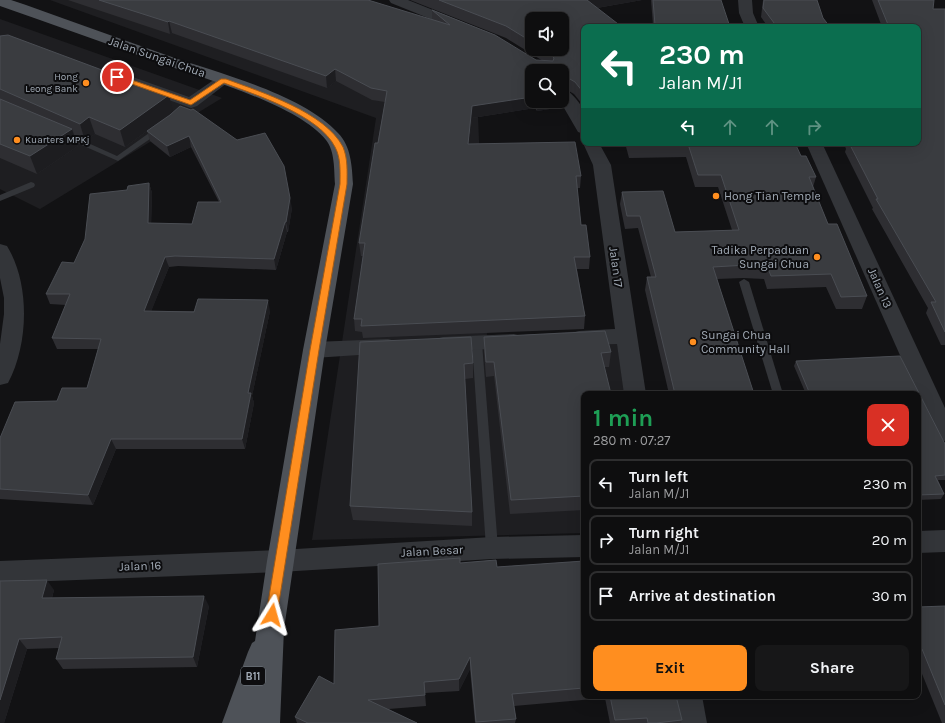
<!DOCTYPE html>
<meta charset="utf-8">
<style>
:root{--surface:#0e0e0f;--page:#171718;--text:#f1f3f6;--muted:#9b9c9e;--line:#2e2e2f;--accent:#ff8e1f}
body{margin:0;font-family:Karla,sans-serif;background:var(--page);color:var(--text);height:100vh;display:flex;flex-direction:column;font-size:15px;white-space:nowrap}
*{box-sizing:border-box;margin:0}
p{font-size:13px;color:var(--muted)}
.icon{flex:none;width:22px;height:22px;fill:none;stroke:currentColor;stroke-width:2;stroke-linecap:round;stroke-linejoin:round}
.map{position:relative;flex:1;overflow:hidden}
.details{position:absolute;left:581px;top:391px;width:340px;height:308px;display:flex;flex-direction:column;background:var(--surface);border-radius:8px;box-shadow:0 4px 16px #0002,0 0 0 1px var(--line)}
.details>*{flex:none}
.guide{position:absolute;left:581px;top:24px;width:340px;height:122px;border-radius:8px;box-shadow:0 4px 16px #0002,0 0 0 1px var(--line);background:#0b6e4f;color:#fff;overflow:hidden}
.controls{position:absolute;left:525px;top:12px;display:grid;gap:8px}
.controls a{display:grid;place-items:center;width:44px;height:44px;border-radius:8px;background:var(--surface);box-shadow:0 4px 16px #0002,0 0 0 1px var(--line);font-size:20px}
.pin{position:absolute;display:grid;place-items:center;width:34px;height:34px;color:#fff;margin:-17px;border:2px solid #fff;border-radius:50%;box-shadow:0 1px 4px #0007}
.me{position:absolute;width:44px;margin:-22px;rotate:8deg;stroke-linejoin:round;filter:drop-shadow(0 0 3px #0008)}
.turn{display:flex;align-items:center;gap:14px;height:84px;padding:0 12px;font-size:18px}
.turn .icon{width:52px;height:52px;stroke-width:2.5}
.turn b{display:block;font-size:28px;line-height:34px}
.lanes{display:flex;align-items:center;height:38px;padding:0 12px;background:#0003;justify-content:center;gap:20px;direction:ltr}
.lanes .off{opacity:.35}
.round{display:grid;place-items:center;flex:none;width:42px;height:42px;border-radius:8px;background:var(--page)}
.headline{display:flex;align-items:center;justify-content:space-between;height:68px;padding:0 12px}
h1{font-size:24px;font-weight:700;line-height:30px;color:#1e9e55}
.action{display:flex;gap:8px;margin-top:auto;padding:8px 12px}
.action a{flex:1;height:46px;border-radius:8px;background:var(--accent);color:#111;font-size:16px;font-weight:700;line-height:46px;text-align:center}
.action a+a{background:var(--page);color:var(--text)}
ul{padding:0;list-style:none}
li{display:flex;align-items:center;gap:12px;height:50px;margin:0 8px 6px;padding:0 4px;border:2px solid var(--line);border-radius:8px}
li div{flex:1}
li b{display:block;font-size:15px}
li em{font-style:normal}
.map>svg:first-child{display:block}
.built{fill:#1e1e21}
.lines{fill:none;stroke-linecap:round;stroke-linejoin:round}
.service{fill:#333539;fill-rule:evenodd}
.minor{fill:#333539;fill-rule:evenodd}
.primary{fill:#4e5258;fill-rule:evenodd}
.wall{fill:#2e2e32;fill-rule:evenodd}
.shaded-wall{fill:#1d1d20}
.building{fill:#3a3c40;stroke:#4a4d53}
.route{fill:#ff8e1f;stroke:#a65c14}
.poi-dot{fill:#ff8e1f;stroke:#0d0d0f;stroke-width:1.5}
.labels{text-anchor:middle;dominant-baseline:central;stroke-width:4;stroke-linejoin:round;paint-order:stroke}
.far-poi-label{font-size:10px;fill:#a2abb6;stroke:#0d0d0f;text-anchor:end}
.shield{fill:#0d0d0f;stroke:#757c84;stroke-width:1}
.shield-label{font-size:11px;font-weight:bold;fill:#a2abb6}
.street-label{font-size:12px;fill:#a2abb6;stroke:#0d0d0f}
.poi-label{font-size:12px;fill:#a2abb6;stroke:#0d0d0f;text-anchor:start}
</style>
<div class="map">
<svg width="945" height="723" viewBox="0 0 945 723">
<rect width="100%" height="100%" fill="#121214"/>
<g class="built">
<path d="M50,0H202L478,116L487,337L615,329L625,394H584V533L312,540L376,118Z"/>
<path d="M0,19L222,98L40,209L0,189Z"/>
</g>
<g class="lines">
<g class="service">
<path d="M156,128H162L163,130L118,161L61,136L65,134H68L117,156Z"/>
<path d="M31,182L34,183L35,185L34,187L0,201V195Z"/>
<path d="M744,279L749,282L783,394H773L739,282Z"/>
<path d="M477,339L482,343L498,548L496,552L492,553L488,552L486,548L472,343Z"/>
</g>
<g class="minor">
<path d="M389,0H408L463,22L465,25L463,28L458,29L453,28L391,3Z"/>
<path d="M738,0H752L753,13L759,27H745L739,13Z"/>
<path d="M127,75L189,97L218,77L223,75L228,77L231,80L197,106L191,108L122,83L119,80L122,77Z"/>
<path d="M562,88C571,91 583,105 584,114C585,121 584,128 584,134L578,132L560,101H562Z"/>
<path d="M584,141V143H599L611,165L646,394H624L617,344L579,345L572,343L569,338L572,333L579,331L615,329L593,165L583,143Z"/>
<path d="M806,143H822L945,408V441L937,438L934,432Z"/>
<path d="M0,244L7,246C30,283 29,344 8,383L0,385V344L4,314V298L0,278Z"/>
<path d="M514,334L521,336L524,341L521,346L514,348L443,351L436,349L433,344L436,339L443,337Z"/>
<path d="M388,339L395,341L398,346L395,351L388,353L314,358L307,355L304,350L307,345L314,342Z"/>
<path d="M945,530V552L918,553V531Z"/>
<path d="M584,535V557L492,559L280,572L0,583V561L280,550L492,537Z"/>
<path d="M674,696H702L707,723H679Z"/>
</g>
<path class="primary" d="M0,0H11L26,5C73,22 121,39 169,56C218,73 302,94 338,133C351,146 352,166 353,184L325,350L284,629L280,723H222L248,652L252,643L255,641L267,561L303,350L335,184C334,170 335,151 326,140C297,104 202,78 157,62C105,43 52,24 0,6Z"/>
</g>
<g class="wall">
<path d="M68,0H368L432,20V10L536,60L543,61L506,38L410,0H642L597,8L584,27V104H582L574,94L562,87V71H532V101H562L563,95L562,107L537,111L535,108L472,118L469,144L581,176L580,188H577L581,225L590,257L589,269H577L585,316L584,329L363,338L362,332L355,331L354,319L363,256H361L359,243L385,102L372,100L336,81L327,88L172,33L170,34ZM532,19L562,49H532Z"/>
<path d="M651,0H721L653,25Z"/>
<path d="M763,0H817L823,18L830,27H768L761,17Z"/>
<path d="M872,0H934L933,9H945V345H941L926,313L928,308L872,209L873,208L845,152L846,149L844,143H918V27H882Z"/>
<path d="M0,36L173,112L125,147L95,134L85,141L74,136L78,146L37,174L0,158Z"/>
<path d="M170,115L292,208L288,232H287L276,270L178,266L169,267L151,311H270L252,396L254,403L245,449H116L93,505L0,499V438L57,401L87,388L98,349H57L52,338L66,305L50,304L46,294L74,263L127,190L149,183L152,193L151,223L192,224L219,202L191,147L170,157L150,141L147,131Z"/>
<path d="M625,143H795L801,156L816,177L813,187L828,224L867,296L862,309H836L826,287L767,289L764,279L743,278L717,279L753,394H669L645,290L647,277H651L638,228L625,229L620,204L622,192L675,232L732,230L718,187H695L686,157L629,158Z"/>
<path d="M471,337L473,363V378L465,379L472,512V526L353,520L350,506Z"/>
<path d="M484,337L611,352L609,367H604L584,394V510L510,514L494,376L486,377L484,352Z"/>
<path d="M900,356L945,444V480H938L944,494L941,499L918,500V394H806L794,366L796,361Z"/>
<path d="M584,561V696H676L682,720L681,723H610L605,698L514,706L516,719L515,723H475L470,669L459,691L425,693L426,706L389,709L417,723H297L295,717L334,684L379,626L460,563L497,567Z"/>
<path d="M0,581L54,590L52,598L209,606L197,667L63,669L56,659L59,648L27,649L4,723H0Z"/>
<path d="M945,606V723H942L918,664V607Z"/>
</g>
<g class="shaded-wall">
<path d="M586,0H642L585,10Z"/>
<path d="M169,21L172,33L170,34L168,22Z"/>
<path d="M335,69L336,81L327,88L326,76Z"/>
<path d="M583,92H584V104H582Z"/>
<path d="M169,95L173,112L125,147L120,130Z"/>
<path d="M562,95H563L562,107L537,111L538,101H562Z"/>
<path d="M532,97V101H536L535,108L472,118L468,156V144L472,106Z"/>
<path d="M89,117L95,134L85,141L80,124Z"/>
<path d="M72,129L78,146L37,174L30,156Z"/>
<path d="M189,136L191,147L170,157L167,146Z"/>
<path d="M149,183L152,193L151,233L148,223Z"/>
<path d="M290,198L292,208L288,232L286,222Z"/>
<path d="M285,222L287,232L276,270L274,259Z"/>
<path d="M165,257L169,267L147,322L144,311Z"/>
<path d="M268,300L270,311L252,396L254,403L245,449L242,439L248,393Z"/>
<path d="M111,439L116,449L93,505L88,495Z"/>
<path d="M47,580L54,590L49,608L42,598Z"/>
<path d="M204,596L209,606L197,667L193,657Z"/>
<path d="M19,639L27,649L4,723H0V700Z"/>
<path d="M470,657V669L459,691V679Z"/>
</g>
<g class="building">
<path d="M99,0H368L450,25L432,10L495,35L536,60L553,61L554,58L549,52L544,49H562V19H532V42L506,26L439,0H587L622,27H584V92H583L575,82L563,75L562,81V71H532V97L472,106L468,144L575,142L581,176H576L581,225H586L590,257H574L585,316L361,326L362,319H354L365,243H359L375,143H378L387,91L371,88L335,69L326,76L169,21L168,22Z"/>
<path d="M653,0H721L730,27H647L655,25Z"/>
<path d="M764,0H817L823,18L830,27H777L763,8Z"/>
<path d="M878,0H934L933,9H945V332L931,302H936L876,199H878L849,143H918V27H889Z"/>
<path d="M8,35L169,95L120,130L89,117L80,124L0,89V36Z"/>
<path d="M0,99L72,129L30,156L0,144Z"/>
<path d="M180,106L191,110L193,109L237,140L265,133L284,166L290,198L286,222H285L274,259L175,256L165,257L144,311L194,312L198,299L268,300L248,393H251L242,439H111L88,495L0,489V438L15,402L57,401L62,388H87L101,339L52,338L70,294H46L62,262L74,263L85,239L90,194L127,190L128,186L149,183L148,223L192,224L198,202H221L189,136L167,146L147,131L170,115Z"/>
<path d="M630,143H795L801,156H806L816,177H809L828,224H837L867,296L841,297L831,274L771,276L767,266L747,265L713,267L754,394H675L647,277H656L640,216H627L622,192L663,191L675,232L739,230L721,175H698L688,144L631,146Z"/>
<path d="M605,331L611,352L601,353L611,394H584V496L511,500L494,362H486L484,337Z"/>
<path d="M471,337L473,363L464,364L472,512L350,506L360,342Z"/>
<path d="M900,356L945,444V475L935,476L944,494L918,495V394H810L796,361Z"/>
<path d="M460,558V563L496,560L497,567L584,561V688L512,694L516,719L476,722L470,657L459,679L424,682L425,695L368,700L417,723H308L295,717L319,676L334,684L335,630L379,626L378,564Z"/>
<path d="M47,580L42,598L204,596L193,657L56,659L62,637L19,639L0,700V581Z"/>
<path d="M945,606V705L922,649L918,650V607Z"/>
<path d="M610,696H676L682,720L656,723H648L647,718L615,720Z"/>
</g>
<path class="route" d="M115,76H120L190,100L221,79H226C261,92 325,112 343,147C348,159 347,171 347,184L319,350L277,615L276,619L272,620L268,619L266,615L310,350L340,184C340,171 341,158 335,147C319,115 256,95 224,83L191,105L115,78Z"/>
<g class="poi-dot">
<circle cx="86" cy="83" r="4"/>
<circle cx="17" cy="140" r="4"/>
<circle cx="716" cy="196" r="4"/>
<circle cx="817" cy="257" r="4"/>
<circle cx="693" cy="342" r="4"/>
</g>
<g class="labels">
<g class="far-poi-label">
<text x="78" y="77">Hong<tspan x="78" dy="12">Leong Bank</tspan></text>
<text x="25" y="140" text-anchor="start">Kuarters MPKj</text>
</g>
<rect class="shield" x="241" y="667" width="24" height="18" rx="3"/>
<g class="shield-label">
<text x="253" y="676">B11</text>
</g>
<g class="street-label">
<text transform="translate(157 57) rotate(19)">Jalan Sungai Chua</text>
<text transform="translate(616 267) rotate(82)">Jalan 17</text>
<text transform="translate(880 288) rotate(66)">Jalan 13</text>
<text transform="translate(432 551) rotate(-3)">Jalan Besar</text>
<text transform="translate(140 566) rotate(-2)">Jalan 16</text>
</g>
<g class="poi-label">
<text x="724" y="196">Hong Tian Temple</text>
<text x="809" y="250" text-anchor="end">Tadika Perpaduan<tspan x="809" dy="14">Sungai Chua</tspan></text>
<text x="701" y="335">Sungai Chua<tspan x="701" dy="14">Community Hall</tspan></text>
</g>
</g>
</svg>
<div class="controls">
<a><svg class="icon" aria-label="sound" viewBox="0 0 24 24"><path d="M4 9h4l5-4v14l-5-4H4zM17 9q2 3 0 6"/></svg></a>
<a><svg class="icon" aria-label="search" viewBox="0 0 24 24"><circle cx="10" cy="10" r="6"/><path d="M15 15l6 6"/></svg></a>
</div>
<div class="pin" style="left:117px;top:77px;background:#d93025"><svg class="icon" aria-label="arrive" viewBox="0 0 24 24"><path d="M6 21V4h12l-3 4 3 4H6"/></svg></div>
<svg class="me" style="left:272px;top:615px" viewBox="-20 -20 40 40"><path d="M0-17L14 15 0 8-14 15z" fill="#ff8e1f" stroke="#fff" stroke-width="4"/></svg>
<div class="guide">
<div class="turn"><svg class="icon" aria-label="left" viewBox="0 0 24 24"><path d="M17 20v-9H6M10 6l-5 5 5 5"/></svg><div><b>230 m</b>Jalan M/J1</div></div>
<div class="lanes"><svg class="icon" aria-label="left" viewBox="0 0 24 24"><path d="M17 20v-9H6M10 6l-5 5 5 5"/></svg><svg class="icon off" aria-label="ahead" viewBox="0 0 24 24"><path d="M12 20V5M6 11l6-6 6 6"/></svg><svg class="icon off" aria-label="ahead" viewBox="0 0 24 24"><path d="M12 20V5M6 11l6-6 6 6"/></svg><svg class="icon off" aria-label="right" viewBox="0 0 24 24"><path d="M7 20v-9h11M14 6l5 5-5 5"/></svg></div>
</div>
<section class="details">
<div class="headline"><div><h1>1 min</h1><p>280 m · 07:27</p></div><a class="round" style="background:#d93025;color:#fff"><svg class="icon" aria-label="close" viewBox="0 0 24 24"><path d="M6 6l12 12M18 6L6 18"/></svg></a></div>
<ul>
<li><svg class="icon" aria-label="left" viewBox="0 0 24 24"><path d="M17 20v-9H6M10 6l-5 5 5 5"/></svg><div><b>Turn left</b><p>Jalan M/J1</p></div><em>230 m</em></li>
<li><svg class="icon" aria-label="right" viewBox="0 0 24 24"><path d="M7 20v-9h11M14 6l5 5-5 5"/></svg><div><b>Turn right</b><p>Jalan M/J1</p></div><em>20 m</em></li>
<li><svg class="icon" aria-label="arrive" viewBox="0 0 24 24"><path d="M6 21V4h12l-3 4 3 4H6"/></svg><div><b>Arrive at destination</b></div><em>30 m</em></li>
</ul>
<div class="action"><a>Exit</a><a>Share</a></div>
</section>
</div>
